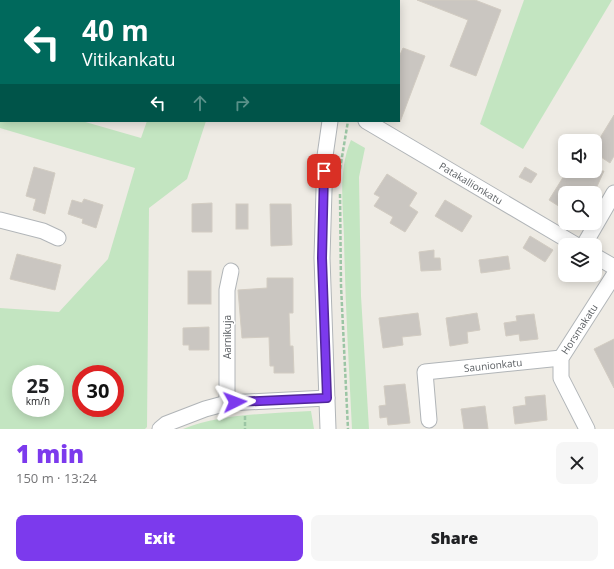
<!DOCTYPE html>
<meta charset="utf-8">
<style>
:root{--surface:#fff;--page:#f6f6f6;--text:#202124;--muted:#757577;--accent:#7c3aed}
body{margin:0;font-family:"Open Sans",sans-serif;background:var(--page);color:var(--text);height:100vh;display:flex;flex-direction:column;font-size:15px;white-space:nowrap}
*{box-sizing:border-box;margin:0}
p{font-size:13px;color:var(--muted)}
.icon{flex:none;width:22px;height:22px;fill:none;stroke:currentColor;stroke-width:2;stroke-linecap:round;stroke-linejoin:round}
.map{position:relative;height:429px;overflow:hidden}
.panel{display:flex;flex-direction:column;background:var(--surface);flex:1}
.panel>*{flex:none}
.guide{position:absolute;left:0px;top:0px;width:400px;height:122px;box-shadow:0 2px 10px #0003;background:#00695c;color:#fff;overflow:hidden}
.buttons{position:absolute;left:558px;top:134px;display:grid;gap:8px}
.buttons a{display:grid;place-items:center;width:44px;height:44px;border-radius:8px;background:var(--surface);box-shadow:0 2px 10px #0003;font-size:20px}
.speed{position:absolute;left:12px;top:365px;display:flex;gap:8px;font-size:20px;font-weight:700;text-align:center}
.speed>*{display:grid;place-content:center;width:52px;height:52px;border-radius:50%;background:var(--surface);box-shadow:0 2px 10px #0003;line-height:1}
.speed small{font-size:10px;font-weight:400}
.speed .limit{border:6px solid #d22;background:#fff;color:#111}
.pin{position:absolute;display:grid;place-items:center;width:34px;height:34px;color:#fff;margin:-17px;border-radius:8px;box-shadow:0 2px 6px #0006}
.me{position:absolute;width:44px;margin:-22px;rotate:87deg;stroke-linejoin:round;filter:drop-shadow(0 0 3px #0008)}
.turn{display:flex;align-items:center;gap:14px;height:84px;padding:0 16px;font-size:18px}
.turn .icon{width:52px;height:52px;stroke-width:2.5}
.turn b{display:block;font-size:28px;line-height:34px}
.lanes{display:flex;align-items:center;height:38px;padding:0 16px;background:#0003;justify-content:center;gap:20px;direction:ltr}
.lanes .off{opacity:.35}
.round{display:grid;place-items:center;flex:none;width:42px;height:42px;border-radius:8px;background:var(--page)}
.headline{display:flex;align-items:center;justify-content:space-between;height:68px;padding:0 16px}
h1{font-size:24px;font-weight:800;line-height:30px;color:var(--accent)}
.button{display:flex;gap:8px;margin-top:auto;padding:8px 16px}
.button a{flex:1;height:46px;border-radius:8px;background:var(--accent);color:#fff;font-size:16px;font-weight:800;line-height:46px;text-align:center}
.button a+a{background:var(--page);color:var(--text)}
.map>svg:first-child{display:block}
.green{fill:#c3e5c1;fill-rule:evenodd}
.building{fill:#cac6c1;stroke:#d2ccc2}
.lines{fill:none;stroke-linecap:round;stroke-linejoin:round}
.minor-casing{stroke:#b1b5b8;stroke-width:17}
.path{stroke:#9bc5a4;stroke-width:2.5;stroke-dasharray:4 2;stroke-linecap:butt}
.minor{stroke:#fff;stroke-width:15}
.route-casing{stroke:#51269a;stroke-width:10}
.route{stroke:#7c3aed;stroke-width:7}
.labels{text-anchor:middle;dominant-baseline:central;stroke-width:3;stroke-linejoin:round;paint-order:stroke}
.street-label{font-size:10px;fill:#5c6064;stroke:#fff}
</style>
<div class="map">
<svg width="614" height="429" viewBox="0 0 614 429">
<rect width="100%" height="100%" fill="#eeebe4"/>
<g class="green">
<path d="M101,0H345L104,1Z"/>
<path d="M524,0H612L523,149L480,124Z"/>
<path d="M0,98L1,121H82L141,138L147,121H206L187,179L149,208L147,427L145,429H0V308L59,312L108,259L135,168L0,128ZM21,374H55V408H21ZM81,374H115V408H81Z"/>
<path d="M351,140L365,148L359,177L361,296L369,429H352C349,365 345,301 344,237C343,205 338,170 351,140Z"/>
<path d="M311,411L314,429H183C223,413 268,414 311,411Z"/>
</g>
<g class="building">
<path d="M417,0H475L501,10L476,76L450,66L468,20Z"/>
<path d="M403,48L425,56L400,122L399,57Z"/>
<path d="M614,115V156L610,163L595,153V146Z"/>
<path d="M34,167L55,173L45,214L33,210L36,199L26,196Z"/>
<path d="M525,167L537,174L531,183L519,177Z"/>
<path d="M567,171H604L594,193H565V210L549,200Z"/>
<path d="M387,174L417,193L409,206L418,212L405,232L390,223L393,217L374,206L380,197L374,194Z"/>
<path d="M84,199L103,205L96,228L82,223L83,219L68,214L72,200L82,203Z"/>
<path d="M445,200L472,216L462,232L435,216Z"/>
<path d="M212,203V232H192V204Z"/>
<rect x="236" y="204" width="12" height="25"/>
<path d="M270,204H291L292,245L271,246Z"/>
<path d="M530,236L553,250L545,262L523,248Z"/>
<path d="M434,250V258H440L441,270L421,271L419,252Z"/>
<path d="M17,254L61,265L55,290L10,279Z"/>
<path d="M508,256L510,269L481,273L479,260Z"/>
<rect x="188" y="271" width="23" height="33"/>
<path d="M267,278H293V313H289L290,346H293L294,373H274V366H270L269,337L242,338L238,290L267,288Z"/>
<path d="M418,313L421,335L402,337L403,345L383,348L379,318Z"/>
<path d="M477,313L480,330L467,332L468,343L450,346L446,318Z"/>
<path d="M534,314L538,339L520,341L519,334L506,336L504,323L517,321L516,316Z"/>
<path d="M209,327V350H189V345H183V328Z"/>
<path d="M614,339V388L594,349Z"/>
<path d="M405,384L410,423L388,425L387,417L380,418L379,406L386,405L384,386Z"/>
<path d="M545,395L547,420L515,424L513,407L526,405L525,397Z"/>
<path d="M485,406L488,429H464L461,409Z"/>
</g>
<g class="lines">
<g class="minor-casing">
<g id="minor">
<path d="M49,0L53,1"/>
<path d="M372,1V0"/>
<path d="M366,121L576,245"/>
<path d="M0,220L43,231L58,238"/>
<path d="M584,245L614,193"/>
<path d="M595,256L614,267"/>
<path d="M227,403V290L231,271"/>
<path d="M429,420L425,372L561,358"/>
<path d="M160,429L166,424L205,409L227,403L327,398"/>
<path d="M328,429L322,258L325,156L330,121"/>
<path d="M587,429L561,378V358L614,275"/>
</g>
</g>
<g class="path">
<path d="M79,1V0"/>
<path d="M353,1V0"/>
<path d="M389,1V0"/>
<path d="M340,169L348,121"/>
<path d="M340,194L341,286L348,429"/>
<path d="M245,416V429"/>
</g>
<use href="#minor" class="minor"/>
</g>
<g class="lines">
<g class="route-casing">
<path id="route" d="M235,402L327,398L322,258L324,171"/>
</g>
<use href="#route" class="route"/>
</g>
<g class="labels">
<g class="street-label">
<text transform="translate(471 183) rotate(31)">Patakallionkatu</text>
<text transform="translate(579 329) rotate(-57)">Horsmakatu</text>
<text transform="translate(227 337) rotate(-90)">Aarnikuja</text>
<text transform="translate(493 365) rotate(-6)">Saunionkatu</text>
</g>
</g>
</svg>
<div class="buttons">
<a><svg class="icon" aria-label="sound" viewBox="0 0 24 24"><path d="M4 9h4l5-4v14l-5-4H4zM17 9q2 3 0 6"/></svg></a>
<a><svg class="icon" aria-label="search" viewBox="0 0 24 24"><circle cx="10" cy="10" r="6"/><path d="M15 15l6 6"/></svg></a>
<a><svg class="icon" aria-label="layers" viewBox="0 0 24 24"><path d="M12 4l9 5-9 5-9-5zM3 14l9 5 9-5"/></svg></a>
</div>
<div class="speed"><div>25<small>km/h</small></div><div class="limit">30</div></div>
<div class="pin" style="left:324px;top:171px;background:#d93025"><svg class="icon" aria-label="arrive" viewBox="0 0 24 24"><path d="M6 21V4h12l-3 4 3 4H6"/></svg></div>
<svg class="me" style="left:235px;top:402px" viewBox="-20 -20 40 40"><path d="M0-17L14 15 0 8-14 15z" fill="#7c3aed" stroke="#fff" stroke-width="4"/></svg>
<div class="guide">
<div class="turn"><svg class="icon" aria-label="left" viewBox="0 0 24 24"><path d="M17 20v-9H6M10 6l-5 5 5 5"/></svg><div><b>40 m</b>Vitikankatu</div></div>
<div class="lanes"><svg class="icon" aria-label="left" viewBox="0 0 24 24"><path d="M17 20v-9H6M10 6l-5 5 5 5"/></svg><svg class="icon off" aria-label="ahead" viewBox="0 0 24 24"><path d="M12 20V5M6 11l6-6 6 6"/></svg><svg class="icon off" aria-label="right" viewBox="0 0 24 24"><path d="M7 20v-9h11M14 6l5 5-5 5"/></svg></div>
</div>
</div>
<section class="panel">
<div class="headline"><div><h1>1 min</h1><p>150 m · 13:24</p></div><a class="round"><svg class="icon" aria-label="close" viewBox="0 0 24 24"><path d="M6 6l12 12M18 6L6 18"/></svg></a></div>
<div class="button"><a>Exit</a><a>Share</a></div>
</section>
